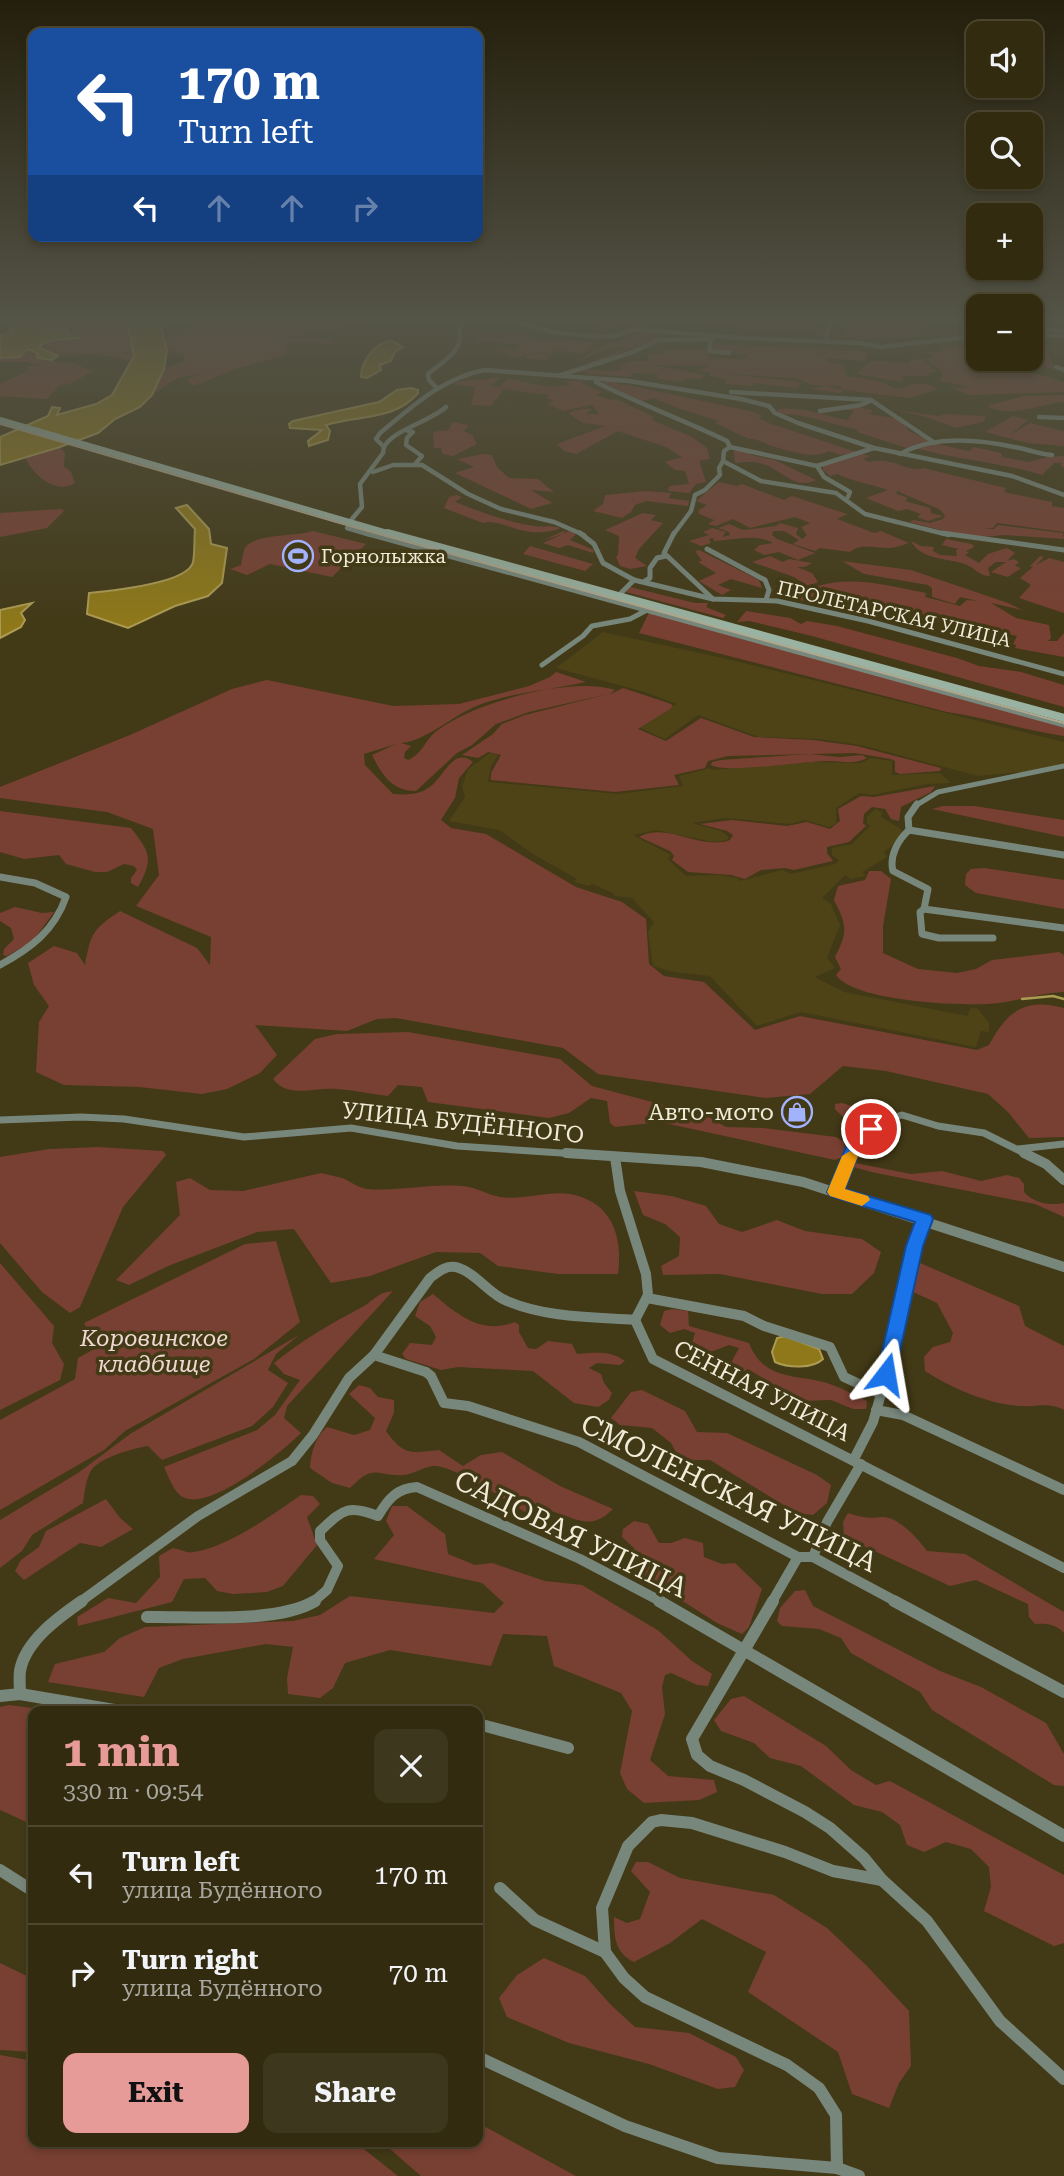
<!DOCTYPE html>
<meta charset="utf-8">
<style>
:root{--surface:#322b10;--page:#3d371e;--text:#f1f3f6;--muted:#a8a79f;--line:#4d4730;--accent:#e69b98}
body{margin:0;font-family:"Roboto Serif",serif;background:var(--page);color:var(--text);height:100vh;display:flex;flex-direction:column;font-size:26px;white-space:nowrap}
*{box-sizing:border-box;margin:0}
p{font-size:23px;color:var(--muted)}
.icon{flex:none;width:38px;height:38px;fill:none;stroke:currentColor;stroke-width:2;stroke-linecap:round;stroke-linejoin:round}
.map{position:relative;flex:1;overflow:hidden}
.side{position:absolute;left:28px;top:1706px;width:455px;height:441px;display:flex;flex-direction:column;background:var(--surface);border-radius:14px;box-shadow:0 4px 10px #0003,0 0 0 2px var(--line)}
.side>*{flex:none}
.top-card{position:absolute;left:28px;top:28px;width:455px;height:214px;border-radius:14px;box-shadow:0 4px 10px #0003,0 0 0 2px var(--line);background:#1a4fa0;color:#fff;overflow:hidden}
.tools{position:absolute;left:966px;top:21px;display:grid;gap:14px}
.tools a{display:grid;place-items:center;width:77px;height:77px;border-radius:14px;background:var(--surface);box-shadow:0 4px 10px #0003,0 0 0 2px var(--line);font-size:35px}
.pin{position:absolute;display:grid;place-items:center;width:60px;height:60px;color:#fff;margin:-30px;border:4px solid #fff;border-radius:50%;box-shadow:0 2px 7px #0007}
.me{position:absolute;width:77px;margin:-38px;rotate:14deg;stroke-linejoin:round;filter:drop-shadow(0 0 5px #0008)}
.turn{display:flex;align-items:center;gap:24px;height:147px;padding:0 35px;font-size:32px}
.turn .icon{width:91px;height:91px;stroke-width:2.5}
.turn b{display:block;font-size:49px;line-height:60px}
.lanes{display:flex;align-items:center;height:66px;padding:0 35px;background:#0003;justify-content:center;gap:35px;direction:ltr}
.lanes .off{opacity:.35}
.round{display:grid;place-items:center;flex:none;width:74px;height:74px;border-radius:14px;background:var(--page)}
.summary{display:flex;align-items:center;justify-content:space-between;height:119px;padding:0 35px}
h1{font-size:42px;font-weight:700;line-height:52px;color:var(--accent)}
.primary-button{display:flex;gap:14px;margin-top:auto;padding:14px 35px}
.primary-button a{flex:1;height:80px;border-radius:14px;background:var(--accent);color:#111;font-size:28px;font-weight:700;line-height:80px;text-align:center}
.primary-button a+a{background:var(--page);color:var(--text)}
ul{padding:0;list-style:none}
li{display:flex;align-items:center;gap:21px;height:98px;padding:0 35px;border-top:2px solid var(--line)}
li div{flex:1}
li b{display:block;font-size:26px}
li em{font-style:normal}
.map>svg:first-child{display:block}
.built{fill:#4e4317}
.green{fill:#784032}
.water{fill:#8e7819;stroke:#ac9b52;stroke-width:2}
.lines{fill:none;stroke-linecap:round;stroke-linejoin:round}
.stream{stroke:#ac9b52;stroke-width:2.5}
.minor-far4{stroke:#78877c;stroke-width:4.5}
.minor-far3{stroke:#78877c;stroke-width:5}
.minor-far2{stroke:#78877c;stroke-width:7}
.minor-far1{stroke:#78877c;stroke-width:10}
.minor{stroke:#78877c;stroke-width:12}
.secondary-far1{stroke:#9ab2a1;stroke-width:6}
.secondary{stroke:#9ab2a1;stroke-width:8}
.tram{stroke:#afa88e;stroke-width:2}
.route{fill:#1a73e8;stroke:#114b97;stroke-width:2}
.slow{fill:#f59e0b}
.labels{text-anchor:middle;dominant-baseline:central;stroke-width:7;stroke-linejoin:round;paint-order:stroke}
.far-poi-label{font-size:19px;fill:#f1ecd8;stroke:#423916;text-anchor:start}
.far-street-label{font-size:19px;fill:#f1ecd8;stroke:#423916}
.poi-label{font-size:23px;fill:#f1ecd8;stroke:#423916;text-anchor:end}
.street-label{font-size:23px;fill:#f1ecd8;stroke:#423916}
.park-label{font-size:23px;font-style:italic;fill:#efd8d1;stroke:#423916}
.near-street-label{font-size:28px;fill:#f1ecd8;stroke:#423916}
</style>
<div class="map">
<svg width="1064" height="2176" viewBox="0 0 1064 2176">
<rect width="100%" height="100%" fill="#423916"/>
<g class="built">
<path d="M603,632L727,659L1064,742V763L1043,770L978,776L861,745L819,739L759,737L698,715L665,739L640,728L677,704L645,692L556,668Z"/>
<path d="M490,753L498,755L491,766L488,782L618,794L683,786L679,776L710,768L712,770L811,762L861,763L871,758L892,761V775L940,773L951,783L928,784L872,795L859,793L836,808V824L829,827L805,820L790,824L725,818L692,823L721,831L729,837L727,840L713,842L656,830L633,835L671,855L668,859L686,876L719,875L738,878L740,881L782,870L791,874L835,864L839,860L832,855V848L852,844L870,826L867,824V816L876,809L882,812L881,817L901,829L904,837L884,852L887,857L862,872L866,876L851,879L845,875L822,898L831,904L840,925L827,958L835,968L815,977L844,992L967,1016L971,1008L978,1009L989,1023V1032L981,1031L976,1047L801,1012L757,1026L710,976L673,972L653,966L648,932L654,922L632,898L615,896L613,893L592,884L588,886L573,881L577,879L533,854L499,830L449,821L465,797L462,787L468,769Z"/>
</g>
<g class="green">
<path d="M33,322H127L134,356L131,361C121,359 112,356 102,355C81,352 57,361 40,348L41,344L54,340L78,338L70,336L66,330L38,329L32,326Z"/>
<path d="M202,322H375L364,324L366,326C344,323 326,333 305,333L304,337L334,340L333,343C317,345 301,341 285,343L288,350L285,355L232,370L197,385L193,386L187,380L202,373L177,378L152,395L164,369L185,361L184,355L167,350L165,339Z"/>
<path d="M600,322H826L816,324V329H826L822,338H817L816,334L747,330L728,325L653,322L616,326L604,332L593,329L604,323Z"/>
<path d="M843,322H929L930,326L921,327L924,332L919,333L921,337L835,339L833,335L845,334Z"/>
<path d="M632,331L659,332L666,336C641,345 615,354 590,365H584L627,347L608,349L579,361L598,347L635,335Z"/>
<path d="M502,332L525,333L527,337L561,342L564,340L597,342L583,353L555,350L545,360L524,358L527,355L525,354C518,360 507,356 501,351L511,347L513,352L520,344L473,341L480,334Z"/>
<path d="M711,344L820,348L823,357V349L869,352L864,361L826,358L828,362L843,365L847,376L879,381L896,389C914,386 918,378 938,389L910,398L844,390L840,393L810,389L825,386L843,390L841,386L812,385L796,378L716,373L802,382L797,388L754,383L752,386L725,384L727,379L710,376V373L697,370L712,366L652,365L705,375L701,379L687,378L682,382L658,379L657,374L633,373L630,377L590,374L577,370C592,367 608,374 622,369L619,365L633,361H648L649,354L663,353L662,350H706L709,358L742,359L748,355L711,351Z"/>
<path d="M1031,345H1046L1054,368H1046L1042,361L1007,360L1010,366L1001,367L1036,369L1027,371L1064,382V392L968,395L952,388L971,387L940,381L943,372L923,358H933L929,352H944L940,347H978V359H1031Z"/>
<path d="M28,349L34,350L42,360L75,364L93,371L72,383L59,386L47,399L0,396V384L28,371L27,366H42L25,362H0V358L7,359Z"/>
<path d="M921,359L938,372L927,373L929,376H901L903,382L856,374L871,361L910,363V360Z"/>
<path d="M495,377L500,378L491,386L499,387L509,379L550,387L571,385L565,381H586L581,383L602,392L596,395L610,400L616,399L654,417L652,420L692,437L707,448L710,459L699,461L706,482L696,484L689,493L668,491L669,486L689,484L685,471L675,470L665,462L682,457L666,447L618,431L576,454L564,451L557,444L605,426L583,423L568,413L581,409H592L586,414H599L592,405L563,411L548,404L553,401L547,398L549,395L504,389L491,406L471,405L475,387L452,384C465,377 482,383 495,377Z"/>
<path d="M607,381L617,382L615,384L627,385L750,411L763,416L758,418L769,423L856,452L841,455L829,451C812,460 793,451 775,447C766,445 759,438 749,439L715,423L718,421C696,413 675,409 654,398L642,401L604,383Z"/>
<path d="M1064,395V402C1039,404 1011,419 987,406L1024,396Z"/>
<path d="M857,407L873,410L870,414L901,419L909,431L928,440V442L907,448L857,432L859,430C834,425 807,414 780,414L777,410C800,404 825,417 848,420L854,410H844Z"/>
<path d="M895,410L939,416L945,414L986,416L984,422L956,428L923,416Z"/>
<path d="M1013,416L1028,420L1010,435L1030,423L1064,431V446L1028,443L985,432Z"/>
<path d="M452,422L469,425L464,431L472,435L477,444L453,456L443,454L441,448H434L433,432L449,430Z"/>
<path d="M937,444L969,451L974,447L1001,453L1002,457L1029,462L1047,457L1064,456V468L1061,466L1062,463H1054L1042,475C1000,462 957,460 915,448Z"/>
<path d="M60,447L65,453L64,466L71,472L75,483C55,495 33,475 25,457Z"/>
<path d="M734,451H753L751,455L775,460L816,480C795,491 781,469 763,464C755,461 743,462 735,463Z"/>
<path d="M859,453L870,456L863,459L869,462C893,456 907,473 923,468L1006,488L1004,492L1052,502V506L1064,508V532L997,523L993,528L983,529H994L998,525L1063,533L1064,539L1005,535L971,538L910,522L913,520L930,523L943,519L945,515L939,509L899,492L901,490L895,493L908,498L905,501L930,508L931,513L943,516L928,521L917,517L921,514L907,509L898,511L866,498L888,490C871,484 854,482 837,474L830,476L823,470V466Z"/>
<path d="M483,454L492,455L497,467L509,478L538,479L554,492L531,490L552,503L531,509L455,473L474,467L457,459Z"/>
<path d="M719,482L737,486L742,484L784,500L792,496L847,514L837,519L874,533L881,531L909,543C903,545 897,547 891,548C876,549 863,542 850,552L820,548L815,551L793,544L799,540L784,531H773L772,535L777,539L815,553L798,560L779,552L764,555L754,550L760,545L773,543C756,533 733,540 714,541L713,538L709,539L711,543L701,546L689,541L709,535L703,532L712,528L726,532L722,537L730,535L729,532L718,528L729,524L743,530L776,526L780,523L798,528L796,534L802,539L807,535L801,527L810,523L795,517L750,528L733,519L716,526L708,524L714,520L699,514V510L707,505L696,501Z"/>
<path d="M646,491L671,493L669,498L689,501L688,506L646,501L635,505L631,512L622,518L593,511L603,504L605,495Z"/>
<path d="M457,495L462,497L455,502C480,512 507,522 535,526C544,528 547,524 561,528C526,542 501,517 483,523L444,508L449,497Z"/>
<path d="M61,509L64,511L47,528L0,537V513Z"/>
<path d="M643,513L656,515L651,520L663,523L639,549L635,558L647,566L630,569L620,566L616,557L618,555L619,536L605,530Z"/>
<path d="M566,530L563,534L569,531L576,534L570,540L594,550L593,553L568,545L559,548L543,543L563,534L541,541Z"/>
<path d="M313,531L366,544L332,577L270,564L247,575L230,569L241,565C242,560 243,552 245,548C254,533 296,537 313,531Z"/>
<path d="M946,539L972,544L974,547L966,551L969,553L965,555L979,563L988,554L1007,548L1015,553L1007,561L1014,559L1019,562L1015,566L1021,568L1008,577L991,572L1006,562H996L988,568L990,576C979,576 975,568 965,564C946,558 921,560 911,541L921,546L934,547L933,551L940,555L957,556L956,550L959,549L942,545Z"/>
<path d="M530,546L593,564L585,571L523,554Z"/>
<path d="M699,550L759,580L762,588L731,579L718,585L731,590L722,595L699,581L716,573L698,562L702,561L695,551Z"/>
<path d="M770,556L783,562L789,559L812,563L805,567H797L812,573L818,582L808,586L794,577L752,562Z"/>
<path d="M1040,556L1044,557L1036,565L1049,558L1064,562V613L1019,598L1031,585L1020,578L1033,567L1030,566Z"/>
<path d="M842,561L911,570L1008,603L1022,610L991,603L1016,618L1049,625L1051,638L1048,641H1057L1064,633V657L1015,648L1016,645L1013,644L1017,636L998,632L995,636C950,629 906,606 860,598L854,602L788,600C834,570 875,583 926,593L925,597L960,606L967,600L978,601L960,597L955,604L932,597V588L928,585L864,574Z"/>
<path d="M630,587L695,603H708L706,607L726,615L723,618L626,592Z"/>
<path d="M746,611L790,618L801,624L807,621L837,626L957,658L979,666L1021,672L1064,685V707L812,636L749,621L737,622Z"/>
<path d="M649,613L1064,726V736C1024,730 987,718 947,712L639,633Z"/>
<path d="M556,672L586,682C551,690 513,692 479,705C452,715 429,740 401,743L411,746L405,752L404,758L408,760C423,754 425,739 438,730C475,702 571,676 615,690L609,695L623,688L671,704L673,706L670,709L638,729L666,741L701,718L754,737L813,740L857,746L941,768L940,771L900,774L895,772V761L891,759L855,753L728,756L708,761L705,768L674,775L679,785L615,792L491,780V773L501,755L488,752L478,758L462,755L493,734L502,724L525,715L608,694L529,712L496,724L472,745L457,753L416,791C392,791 382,775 372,755L396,744L364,754L365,765L393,794C407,795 420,795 431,786C444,776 454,746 473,762L459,778L455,798L441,820L451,828L486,834L576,887L622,902L646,919L649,964L664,976L704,982L755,1030L800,1016L977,1050L989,1045C1007,1012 1024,997 1064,1008V1137L1029,1138L1008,1112L988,1094L886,1071L843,1066L810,1094L766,1098L598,1074L563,1048L396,1018L377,1019L347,1031L255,1025L277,1055L260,1073L227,1089L202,1094L139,1087L64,1085L36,1072L39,1022L49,1006L34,985L28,963L54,946L77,953L85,965C91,933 92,930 120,911L197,948L210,965L211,937L136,906L159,875L153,829L107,812L0,798V787L130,735L232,689L267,680L393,706L459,704L529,686L550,677Z"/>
<path d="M809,754L839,757L862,755L867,758C855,765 841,761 828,761C804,761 728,774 711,765L712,762L721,760Z"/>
<path d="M935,786L931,792L901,807L899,821L891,819L885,809L872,807L864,814L863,823L866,826L849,842L827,847V853L833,861L794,870L785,868L761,870L745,879L731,875L688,872L672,860L674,856L670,851L639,837C667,821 700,851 730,840L733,835L727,831L700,824L732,820L787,826L807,822L830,829L840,821L838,809L861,796L874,797Z"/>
<path d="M943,806H974L1064,820V837L932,809Z"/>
<path d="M0,811L131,828C150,852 154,859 138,887L131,883V878L137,870L134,866L124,864L107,872H95L66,864L59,855L24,859L0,852Z"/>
<path d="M984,868L1064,880V909L976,893L965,885L966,874L971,869Z"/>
<path d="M869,871H881L891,879L883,926V953L918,969L957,973L976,969L992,960L1059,952L1064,955V992C1041,993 1021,1000 999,1003C967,1007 854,1002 836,975L841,969L835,957C848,932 847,925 834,900L838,886L865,880Z"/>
<path d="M15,907L42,913L54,912L33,941L7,956L3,955L4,949L14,939L11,928L0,921V913Z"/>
<path d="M408,1032L560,1059L592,1086L709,1117L726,1127L763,1128L836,1137L844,1142L845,1150L842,1157L835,1160L660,1122L615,1127L610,1123L607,1101L591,1098L569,1113L549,1118L428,1102L422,1087L398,1085L388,1096C371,1094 354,1090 337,1089C315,1087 288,1099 273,1079L315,1039L337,1034Z"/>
<path d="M842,1103L875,1113L880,1116L857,1131L835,1109V1104Z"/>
<path d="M98,1147L163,1151L166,1155L123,1207L80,1307L70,1313L42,1292L0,1243V1157L49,1149Z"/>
<path d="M855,1163L911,1174L942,1171L981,1181L1007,1175L1019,1178L1024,1184V1192C1034,1203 1050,1206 1064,1203V1217L1035,1204L876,1173L853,1167Z"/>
<path d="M321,1173C328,1175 335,1176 342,1178C350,1181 358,1188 367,1189C401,1192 435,1182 469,1187C479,1189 489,1195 500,1197C530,1201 555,1186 584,1198C616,1211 622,1243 618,1274H558L498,1266L480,1253L436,1252L370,1276L331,1283L294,1229L257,1232L168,1266L129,1285L116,1280L180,1215L176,1182L190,1178L210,1190L243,1191Z"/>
<path d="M634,1191L672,1196L706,1206L719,1224L742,1232L777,1220L805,1231L862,1239L881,1252L874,1273L852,1294H822L720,1274L663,1275L661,1266L679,1256L680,1237L665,1224L643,1215Z"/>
<path d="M276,1241L300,1322L254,1359L125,1431L104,1450L0,1510V1420L75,1379L78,1358L96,1348L84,1323L245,1244Z"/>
<path d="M0,1263L54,1326L52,1343L64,1364L60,1380L0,1410Z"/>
<path d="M920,1263L1019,1306L1025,1326L1064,1346V1410C1048,1402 1038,1407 1022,1406C990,1405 951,1388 925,1371L924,1357L933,1347L950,1342L953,1333L937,1303L913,1292Z"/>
<path d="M393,1291L287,1406L284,1418L301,1433C282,1452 213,1509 185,1498C174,1494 169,1477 164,1467L257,1430L275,1415L300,1380L284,1374L274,1363C302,1340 332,1323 364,1306C375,1299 379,1292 393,1291Z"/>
<path d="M433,1294C458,1315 481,1335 515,1322L519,1325V1332L528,1348L536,1349L548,1341L572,1344L577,1354C595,1353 609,1350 625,1361L620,1365L597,1363L589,1368L601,1374L604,1383L612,1393L609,1400L598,1407L574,1403L533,1371L458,1367L441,1370L406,1359L402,1354L410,1343L432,1345L436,1337L430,1326L415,1316L420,1302Z"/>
<path d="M673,1309L688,1311L689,1326L749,1343C764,1381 795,1374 827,1383C840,1387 854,1395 867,1401L866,1409H853L831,1400L800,1401L748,1369L741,1373L734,1382L722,1379L739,1348L729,1345C713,1351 707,1356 691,1347L695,1333L684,1329L670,1333L660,1325L664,1311Z"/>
<path d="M299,1335L276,1354L268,1370L288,1383L273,1407L252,1426L162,1460L148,1446C132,1449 108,1455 95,1466C86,1473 85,1492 83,1503L32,1535L22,1551L0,1568V1520L78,1473L130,1434Z"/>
<path d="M359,1385L370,1388L378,1397L394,1400V1413L386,1431C404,1456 410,1453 439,1450L463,1466L481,1455L502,1452L560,1486L613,1509C591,1531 578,1519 551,1511L536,1519C516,1507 456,1466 435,1466C425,1466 414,1474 404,1475C375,1477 376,1462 350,1488L332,1483L310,1468C311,1452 315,1438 327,1427L354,1435L370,1430L375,1418L349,1394Z"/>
<path d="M642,1390L685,1411L697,1432L727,1433L817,1475L831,1485L827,1503L813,1515L797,1513L710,1460H689L677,1454L671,1443L652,1428L620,1425L611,1418L631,1392Z"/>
<path d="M301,1495L313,1496L320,1504L307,1517L317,1545L283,1586L267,1592L233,1594L217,1591L205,1578L184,1579L172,1602L78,1626L77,1617L108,1598L136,1603L160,1577L159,1556L173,1548C180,1549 188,1554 194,1552C230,1546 272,1515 301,1495Z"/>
<path d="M106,1499L120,1518L133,1529L101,1547L80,1543L24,1580L15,1571L21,1560L39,1547L46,1531Z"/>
<path d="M392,1506H407L445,1534L448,1554L475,1565L492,1563L545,1581L582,1585L659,1631L692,1661L712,1674L708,1686L697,1685L671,1673L665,1675L662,1687L665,1714L650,1760L668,1776L714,1780L717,1792L699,1800L644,1803L627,1789L620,1773L632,1711L621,1693L554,1666L547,1636L503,1634L491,1666L390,1650L345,1663L333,1688L320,1698L288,1694L287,1678L293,1647L266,1644L183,1659L159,1668L144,1697L48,1682L55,1664L104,1652L120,1638L145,1627L293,1621L320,1615L350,1596L494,1613L504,1603L482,1583L374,1559L394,1535L386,1521Z"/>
<path d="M848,1513C860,1517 869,1519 882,1517C898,1516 918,1539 927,1551L965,1554L1064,1612V1633C1056,1624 1046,1623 1035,1624L1029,1617L1028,1604L976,1580L950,1586L844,1537L843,1522Z"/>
<path d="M634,1521L648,1524L659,1543H671L685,1538L703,1543L704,1557L722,1564L735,1563L762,1589L749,1627L742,1634L717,1623L628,1566L634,1548L622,1537L623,1529Z"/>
<path d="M805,1590L813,1606L940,1671L981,1687L1046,1723L1064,1754V1786L1054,1785L932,1710L920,1692L851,1653L841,1638L819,1629L782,1626L777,1621L780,1608L795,1591Z"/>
<path d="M744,1696L826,1746L851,1770L876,1785L890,1781L1064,1875V1943L1054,1946L984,1911L991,1887L989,1867L971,1849L946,1842L924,1852L907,1845L900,1825L882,1812L854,1805L801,1766L770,1758L754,1743L721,1731L714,1720L731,1699Z"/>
<path d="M9,1705L56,1711L33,1712V1779L29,1781L31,1797L33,1799V1825L0,1810V1707Z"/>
<path d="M636,1862H648L680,1878L774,1895L827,1928L867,1966L909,2011L911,2066L899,2083L889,2108L852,2094L838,2052L748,1992L766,1952L702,1919L670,1943L634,1962C615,1953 614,1937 614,1917L627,1923L640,1919L650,1892L631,1871Z"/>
<path d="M544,1958L585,1976L611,2005L635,2027L689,2033L736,2057L744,2070L735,2087L718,2089L649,2064L569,2043L507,2017L499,1998L517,1975Z"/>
<path d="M0,1963L33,1979V2052L0,2050Z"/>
<path d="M0,2055L33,2061V2142H355L398,2176H0Z"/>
<path d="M478,2123L576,2176H421L382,2142H478Z"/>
</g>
<g class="water">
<path d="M7,322H33V326L39,329L66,330L70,336L80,338L54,340L41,344L40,348L58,356L52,360L37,358L38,353L28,349L19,357L0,358V335L12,332Z"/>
<path d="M127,322H160L167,350L164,369L152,395L140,407L115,419L98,433L60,447L0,465V437L48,416L52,407L60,408L57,415L96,404L112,395L134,356Z"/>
<path d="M391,340L403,347L395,352L391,361L380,365L381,370L367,378L361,377C361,360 375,344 391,340Z"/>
<path d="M411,388L418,390V393C395,421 357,415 326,425L330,431L328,440L309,446L308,441L322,430L290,428L289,424L293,421L379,402L397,390Z"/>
<path d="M187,505L209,529L211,544L227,548L222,583L208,596L175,606L128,628L87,614L89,593C109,591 188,584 193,562C195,553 194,539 195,529L176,508Z"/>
<path d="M32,603L21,613L25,620L21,627L0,638V610Z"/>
<path d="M785,1336L819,1349L823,1359C813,1369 788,1368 775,1362L772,1352L777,1338Z"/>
</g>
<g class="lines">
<path class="stream" d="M1022,999L1053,996L1064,999"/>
<g class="minor-far4">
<path d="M518,322L552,332L592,336H614L635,329L740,338L859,343L881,347L978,336"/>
<path d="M1031,328L1064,331"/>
<path d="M1031,335L1064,336"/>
<path d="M711,339L709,351L729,353"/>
<path d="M828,341L826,337L831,322"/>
<path d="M1056,367L1064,370"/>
<path d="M561,375L633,352L658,340L712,339"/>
<path d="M596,382C639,404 684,420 727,441L730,447L724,451L723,461L761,481L836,493L865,514L949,535"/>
<path d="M436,387L429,380L428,374C444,360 465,351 459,328L468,322"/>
<path d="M731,392L871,400L935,443"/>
<path d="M820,411L861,405L870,401"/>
<path d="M1039,417L1064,418"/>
<path d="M408,431L413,432L407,438L406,445L422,456L415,464"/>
<path d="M384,447C393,430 429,422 446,407"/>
<path d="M730,447L817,466L824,477L850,492L848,497"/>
<path d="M900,454C934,435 977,439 1014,447C1027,449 1039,454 1052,455"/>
<path d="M817,466L874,448"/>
<path d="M373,472L393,465H422L468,494L501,509L554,522L584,535"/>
<path d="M352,519L362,507L360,484L383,453L384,447L376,439L380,433C413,406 442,378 485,370L629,381L741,399L769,406L775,413L798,423L874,448L1012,476L1064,495"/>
<path d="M347,528L371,535"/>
<path d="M673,535L691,511L695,495L705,490L720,475L719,468L723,461"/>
</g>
<g class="minor-far3">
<path d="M365,533L1064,725"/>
<path d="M580,533L594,544L603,563L634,580L621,593"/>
<path d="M674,533L664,553L713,599"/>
<path d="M942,533L1064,550"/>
<path d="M707,549L765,580L769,590L766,600"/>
<path d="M634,580L713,599L777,601L868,621L1064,674"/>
<path d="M645,581L650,578V568L657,558L666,556"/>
<path d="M542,665L583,636L592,626L630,619L647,610"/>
<path d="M915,806L938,792L1064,766"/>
</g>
<g class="minor-far2">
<path d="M909,830L908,817L917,804"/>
<path d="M1064,855L909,830C898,840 889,856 893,871L928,889L924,909L1064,928"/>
<path d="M0,877L35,883L66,897C54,931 31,948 0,965"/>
<path d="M924,909L920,912L922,934L939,938H993"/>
<path d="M0,1120L81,1117L124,1119L244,1137L351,1128L457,1146L592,1155"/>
<path d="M1018,1149L1064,1144"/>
<path d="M850,1155L857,1137L884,1120L902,1115L938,1126L984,1133L1028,1155"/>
</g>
<g class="minor-far1">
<path d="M566,1153L701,1162L803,1182L1064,1267"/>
<path d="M1024,1153L1046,1164L1064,1180"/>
<path d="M615,1157L620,1191L646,1274L648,1295L635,1320"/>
<path d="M836,1192L851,1153"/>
<path d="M647,1298L744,1316L764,1326L830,1347L844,1377L881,1394L873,1422L854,1459"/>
<path d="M374,1355L430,1278C439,1271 447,1264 459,1268C477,1274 489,1294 507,1301C547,1318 593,1317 635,1320L653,1359L1064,1568"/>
<path d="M881,1394L915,1246L925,1219"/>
<path d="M876,1410L903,1415L1064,1490"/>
<path d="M813,1557L827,1522L861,1464"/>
<path d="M80,1602L198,1516L292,1461L313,1435L349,1378L374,1355L426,1372L431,1376L444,1403L468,1406L579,1442L798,1557H813L897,1602"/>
<path d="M313,1602L327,1590L338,1566L320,1540V1531C343,1510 347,1504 378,1516C388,1499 397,1488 417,1487L580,1559L662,1602"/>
<path d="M772,1602L798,1557"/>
</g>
<g class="minor">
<path d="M659,1601L1064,1836"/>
<path d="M773,1601L692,1739L697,1755L710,1766L744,1780L805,1812L830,1828L864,1858L882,1880L927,1921L1000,2021L1064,2079"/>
<path d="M894,1601L1064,1692"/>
<path d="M147,1617C192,1616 277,1624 315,1601"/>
<path d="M20,1694C20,1687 19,1678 20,1671C25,1641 59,1617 82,1601"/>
<path d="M0,1696L20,1694L126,1712"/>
<path d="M478,1724L568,1748"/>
<path d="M0,1870L33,1891"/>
<path d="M500,1888L535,1920L605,1952"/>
<path d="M478,2057L625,2126L718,2158L837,2168L859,2176"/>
<path d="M837,2168L836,2115L819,2088L787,2065L645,1997L624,1978L605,1952L602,1908L628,1846L652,1822L661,1820L692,1823L785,1852L833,1871L882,1880"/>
</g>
<path class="secondary-far1" d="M0,420L394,535"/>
<path class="secondary" d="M388,533L1064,718"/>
<path class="tram" d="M0,424L350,526L1064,723"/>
</g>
<linearGradient id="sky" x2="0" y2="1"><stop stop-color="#241f0c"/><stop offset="0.51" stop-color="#545447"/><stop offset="1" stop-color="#545447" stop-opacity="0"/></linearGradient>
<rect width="1064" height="627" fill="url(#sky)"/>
<path class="route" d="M871,1123L879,1129L864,1140L845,1189L931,1215L933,1219L923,1246L895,1374L893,1380L886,1382L879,1380L877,1374L906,1246L915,1222L830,1196L827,1192L852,1133Z"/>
<path class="slow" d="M850,1151L858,1156L845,1189L868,1196L870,1200L862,1206L830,1196L827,1192L842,1156Z"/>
<defs>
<g id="stadium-ring" transform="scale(1.575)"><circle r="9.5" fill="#423916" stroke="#a3b2fd" stroke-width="1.5"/><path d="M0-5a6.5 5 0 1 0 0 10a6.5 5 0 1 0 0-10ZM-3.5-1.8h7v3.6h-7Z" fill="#a3b2fd"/></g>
<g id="shop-ring" transform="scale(1.575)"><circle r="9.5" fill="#423916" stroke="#a3b2fd" stroke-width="1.5"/><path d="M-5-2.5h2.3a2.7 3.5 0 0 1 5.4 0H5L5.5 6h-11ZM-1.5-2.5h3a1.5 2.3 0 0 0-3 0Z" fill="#a3b2fd"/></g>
</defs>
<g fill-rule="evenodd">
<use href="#stadium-ring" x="298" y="556"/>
<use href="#shop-ring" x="797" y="1112"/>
</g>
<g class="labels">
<g class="far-poi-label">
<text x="321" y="556">Горнолыжка</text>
</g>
<g class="far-street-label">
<text transform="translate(894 614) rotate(13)">ПРОЛЕТАРСКАЯ УЛИЦА</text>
</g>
<g class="poi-label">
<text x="774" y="1112">Авто-мото</text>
</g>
<g class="street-label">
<text transform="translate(463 1123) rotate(6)">УЛИЦА БУДЁННОГО</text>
<text transform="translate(762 1391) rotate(27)">СЕННАЯ УЛИЦА</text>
</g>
<g class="park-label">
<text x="154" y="1338">Коровинское<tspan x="154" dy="26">кладбище</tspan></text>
</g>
<g class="near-street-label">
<text transform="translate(729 1493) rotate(26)">СМОЛЕНСКАЯ УЛИЦА</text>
<text transform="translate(571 1534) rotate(26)">САДОВАЯ УЛИЦА</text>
</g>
</g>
</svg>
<div class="tools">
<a><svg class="icon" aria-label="sound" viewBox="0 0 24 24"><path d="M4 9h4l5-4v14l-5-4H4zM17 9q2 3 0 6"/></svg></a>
<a><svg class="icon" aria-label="search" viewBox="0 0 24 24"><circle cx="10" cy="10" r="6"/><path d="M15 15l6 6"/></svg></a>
<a>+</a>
<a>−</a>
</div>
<div class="pin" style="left:871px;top:1129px;background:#d93025"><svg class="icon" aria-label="arrive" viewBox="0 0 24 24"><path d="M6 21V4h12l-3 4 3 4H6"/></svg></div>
<svg class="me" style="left:886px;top:1374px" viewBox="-20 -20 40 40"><path d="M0-17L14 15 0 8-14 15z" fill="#1a73e8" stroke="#fff" stroke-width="4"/></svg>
<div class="top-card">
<div class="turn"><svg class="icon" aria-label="left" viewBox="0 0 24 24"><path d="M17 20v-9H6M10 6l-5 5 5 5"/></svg><div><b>170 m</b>Turn left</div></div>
<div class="lanes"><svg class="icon" aria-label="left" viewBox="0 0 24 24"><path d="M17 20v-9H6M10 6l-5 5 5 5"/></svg><svg class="icon off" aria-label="ahead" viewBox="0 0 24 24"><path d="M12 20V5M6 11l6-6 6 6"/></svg><svg class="icon off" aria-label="ahead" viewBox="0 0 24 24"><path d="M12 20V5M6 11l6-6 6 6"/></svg><svg class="icon off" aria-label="right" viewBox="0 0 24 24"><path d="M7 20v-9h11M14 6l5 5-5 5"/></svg></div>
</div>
<section class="side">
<div class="summary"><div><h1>1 min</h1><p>330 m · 09:54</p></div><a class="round"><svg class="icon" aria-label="close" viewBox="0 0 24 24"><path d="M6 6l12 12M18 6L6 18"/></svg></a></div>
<ul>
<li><svg class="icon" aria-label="left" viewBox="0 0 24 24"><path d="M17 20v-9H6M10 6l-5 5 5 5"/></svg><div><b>Turn left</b><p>улица Будённого</p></div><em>170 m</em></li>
<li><svg class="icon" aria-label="right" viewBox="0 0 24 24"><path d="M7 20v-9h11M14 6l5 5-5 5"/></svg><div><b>Turn right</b><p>улица Будённого</p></div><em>70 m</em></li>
</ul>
<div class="primary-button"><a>Exit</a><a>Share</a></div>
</section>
</div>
